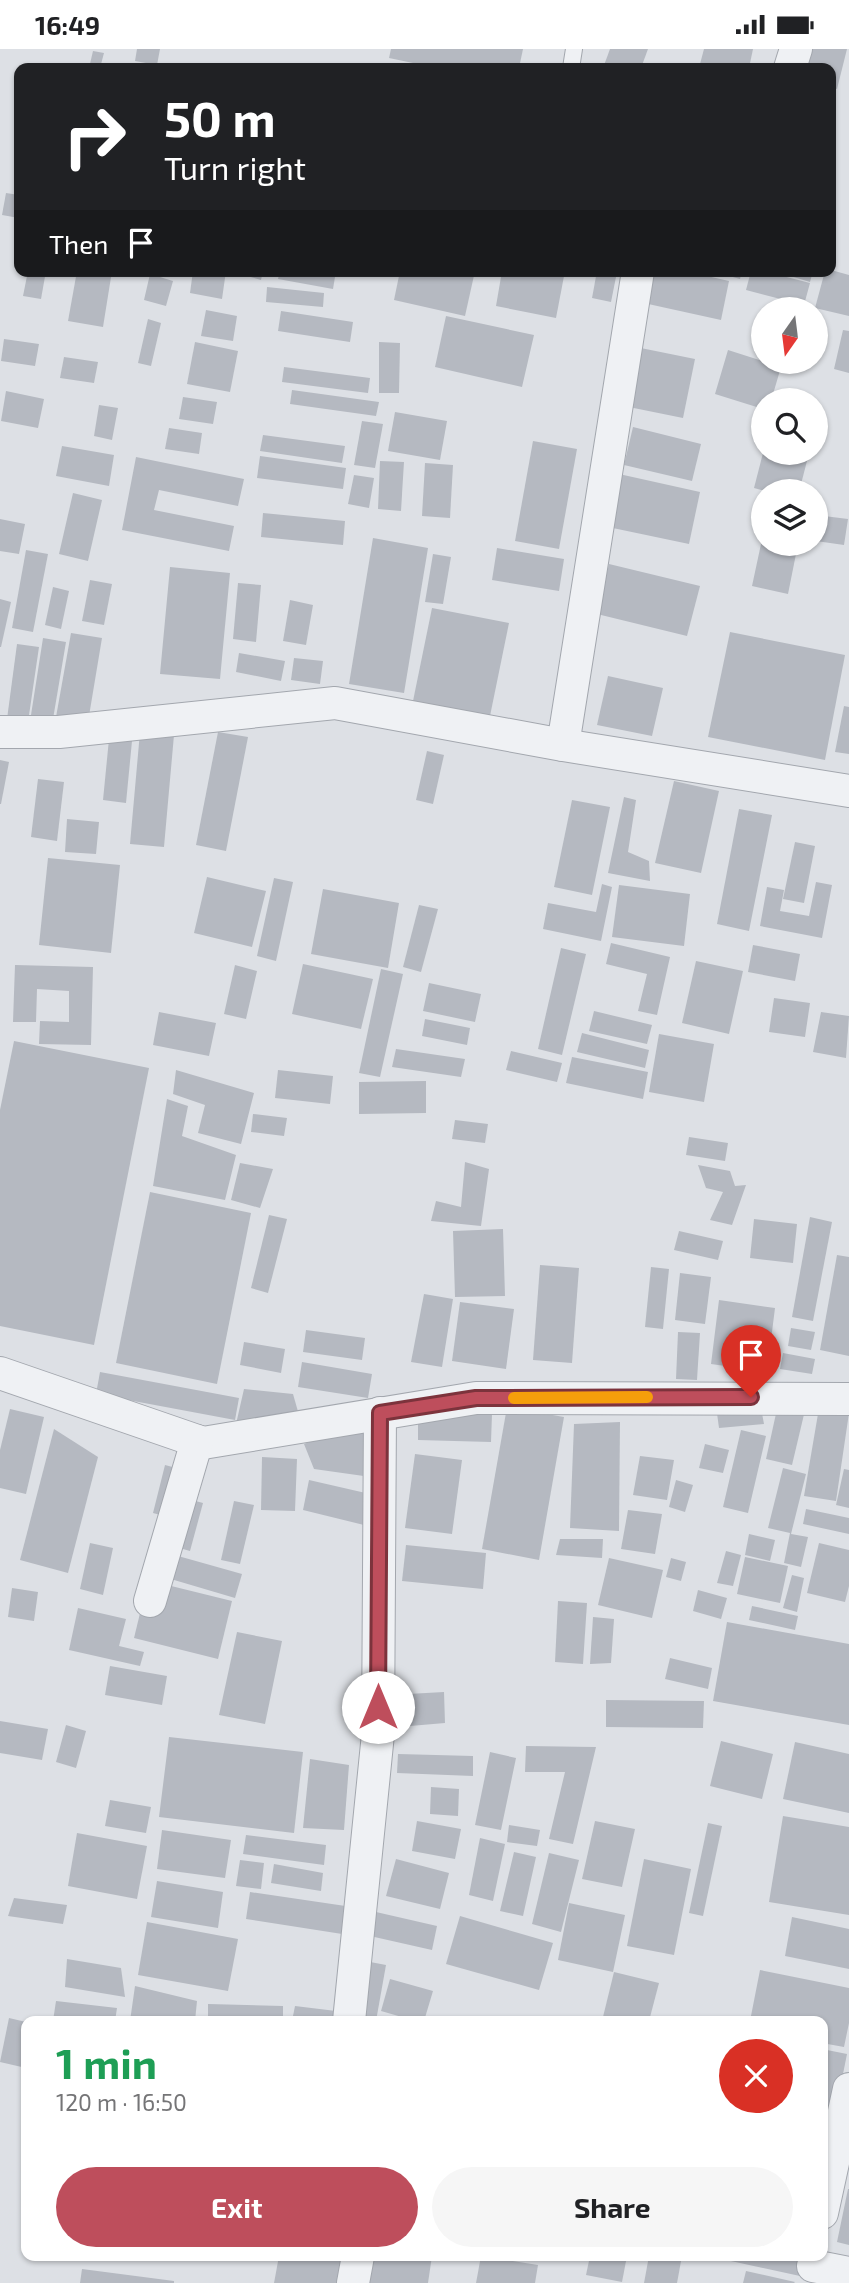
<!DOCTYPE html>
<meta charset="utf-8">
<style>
:root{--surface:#fff;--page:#f6f6f6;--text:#202124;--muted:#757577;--accent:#be4e5c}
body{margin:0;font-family:"Exo 2",sans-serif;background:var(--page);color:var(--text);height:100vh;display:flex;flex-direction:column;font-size:26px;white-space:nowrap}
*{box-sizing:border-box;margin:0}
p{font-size:23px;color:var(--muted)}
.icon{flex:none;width:38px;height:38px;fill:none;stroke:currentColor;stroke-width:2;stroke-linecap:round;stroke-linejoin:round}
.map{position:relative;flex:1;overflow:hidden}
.drawer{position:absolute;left:21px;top:1967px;width:807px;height:245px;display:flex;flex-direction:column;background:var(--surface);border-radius:14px;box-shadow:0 2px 5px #0004}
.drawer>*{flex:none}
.hud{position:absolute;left:14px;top:14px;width:822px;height:214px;border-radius:14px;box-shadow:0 2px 5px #0004;background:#202124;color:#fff;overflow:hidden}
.needle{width:46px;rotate:194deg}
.controls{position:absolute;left:751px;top:248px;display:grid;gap:14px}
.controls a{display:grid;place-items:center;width:77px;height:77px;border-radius:50%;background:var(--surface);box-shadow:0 2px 5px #0004;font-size:35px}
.pin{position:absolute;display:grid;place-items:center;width:60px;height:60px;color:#fff;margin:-72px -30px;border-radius:50% 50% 50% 0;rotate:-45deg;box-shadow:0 0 7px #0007}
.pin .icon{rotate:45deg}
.me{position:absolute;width:77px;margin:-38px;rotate:0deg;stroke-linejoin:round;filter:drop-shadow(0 0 5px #0008)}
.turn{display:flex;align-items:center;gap:24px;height:147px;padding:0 35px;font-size:32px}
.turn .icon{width:91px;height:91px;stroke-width:2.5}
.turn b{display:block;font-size:49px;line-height:60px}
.then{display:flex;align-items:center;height:66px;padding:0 35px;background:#0003;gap:14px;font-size:26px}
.round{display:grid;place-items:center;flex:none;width:74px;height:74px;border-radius:37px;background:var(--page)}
.overview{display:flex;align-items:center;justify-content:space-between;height:119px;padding:0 35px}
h1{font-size:42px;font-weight:700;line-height:52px;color:#1e9e55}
.primary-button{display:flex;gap:14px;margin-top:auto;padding:14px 35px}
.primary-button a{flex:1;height:80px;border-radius:42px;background:var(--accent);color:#fff;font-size:28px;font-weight:700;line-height:80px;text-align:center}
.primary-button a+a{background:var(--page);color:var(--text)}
.status{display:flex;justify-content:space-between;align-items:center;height:49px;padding:0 35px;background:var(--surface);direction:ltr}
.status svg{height:19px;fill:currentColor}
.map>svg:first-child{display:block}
.building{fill:#b5b9c1}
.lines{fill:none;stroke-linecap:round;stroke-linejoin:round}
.lane-casing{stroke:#a3a7ae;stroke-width:18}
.street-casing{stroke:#a3a7ae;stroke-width:34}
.lane{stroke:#eff1f4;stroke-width:16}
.street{stroke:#eff1f4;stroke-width:32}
.route-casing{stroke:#7c333c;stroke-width:18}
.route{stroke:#be4e5c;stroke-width:12}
.slow{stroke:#f59e0b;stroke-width:12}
</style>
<div class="status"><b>16:49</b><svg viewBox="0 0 49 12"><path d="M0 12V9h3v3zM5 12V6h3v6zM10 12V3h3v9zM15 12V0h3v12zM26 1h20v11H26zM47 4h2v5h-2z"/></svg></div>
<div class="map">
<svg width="849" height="2234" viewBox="0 0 849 2234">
<rect width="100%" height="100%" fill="#dde0e5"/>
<g class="building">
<path d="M137,0H160L157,16L135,12Z"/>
<path d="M391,0H523L519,19H437L389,9Z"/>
<path d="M610,0H648L641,19H603Z"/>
<path d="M704,0H753L749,19H717L700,15Z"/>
<path d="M808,0H847L837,40L831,38V19H803Z"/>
<path d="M93,2L104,4L100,19H89Z"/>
<path d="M6,144L19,146V169L2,166Z"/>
<path d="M831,221L849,226V267L815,259L825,222Z"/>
<path d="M28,222H46L41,250L23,247Z"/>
<path d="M77,222H112L103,278L68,272Z"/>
<path d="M193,222H226L222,250L190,244Z"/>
<path d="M230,222H263L261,231Z"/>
<path d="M280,222H336L333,240L278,230Z"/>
<path d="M400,222H475L465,267L394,251Z"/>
<path d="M502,222H565L556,269L496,257Z"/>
<path d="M597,222L617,223L611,253L592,249Z"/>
<path d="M636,222H685L729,232L721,271L630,251Z"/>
<path d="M711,222H742L740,230Z"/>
<path d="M751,222H763L810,234L804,256L746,241Z"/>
<path d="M774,222H813L810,233Z"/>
<path d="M150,225L173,232L166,257L144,251Z"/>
<path d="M267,238L324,244L323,258L266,253Z"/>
<path d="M206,261L237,267L233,292L201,287Z"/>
<path d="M281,262L353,273L350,293L278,282Z"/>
<path d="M446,267L534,286L522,338L435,318Z"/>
<path d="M148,270L161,274L151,317L138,314Z"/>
<path d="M843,281L849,282V324L834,320Z"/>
<path d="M4,290L39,295L35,317L1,312Z"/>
<path d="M195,293L238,302L230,343L187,335Z"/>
<path d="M379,293L400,294L399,344H379Z"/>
<path d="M626,296L695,310L683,369L614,355Z"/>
<path d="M728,301L781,318L771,352H763V360L715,345Z"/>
<path d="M64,308L98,313L94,334L60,329Z"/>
<path d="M284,318L370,329L368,344L282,333Z"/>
<path d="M292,341L379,353L376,367L290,355Z"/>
<path d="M6,342L44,350L38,379L1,372Z"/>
<path d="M183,348L217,353L213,375L179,370Z"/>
<path d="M99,356L118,359L112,391L94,387Z"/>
<path d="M395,363L447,372L440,411L388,402Z"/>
<path d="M362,372L383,375L375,419L354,416Z"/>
<path d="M633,378L701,395L692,432L624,416Z"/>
<path d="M169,379L202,384L199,405L165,400Z"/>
<path d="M263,386L345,397L342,414L260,402Z"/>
<path d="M533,392L577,400L559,500L515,492Z"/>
<path d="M62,397L114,406L109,437L56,427Z"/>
<path d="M763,404H793L808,408L799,443H768L754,439Z"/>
<path d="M260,407L346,419L343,440L257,429Z"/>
<path d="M136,408L244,430L238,457L159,441L154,461L234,477L229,502L122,481Z"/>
<path d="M380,412L404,413L401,462L378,460Z"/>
<path d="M425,414L453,416L450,469L422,467Z"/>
<path d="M619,425L700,443L689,495L608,478Z"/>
<path d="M354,426L374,429L369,459L348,455Z"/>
<path d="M73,444L102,451L88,512L59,505Z"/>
<path d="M263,464L345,472L343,496L261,488Z"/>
<path d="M816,466L848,470L844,496L816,492Z"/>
<path d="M0,470L25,475L19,505L0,502Z"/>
<path d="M373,489L428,499L404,644L349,635Z"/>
<path d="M761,495H798L788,545L752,537Z"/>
<path d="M497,499L564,510L559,542L492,531Z"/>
<path d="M26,501L48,505L33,583L12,579Z"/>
<path d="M433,505L451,508L443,555L425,553Z"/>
<path d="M609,515L700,537L687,587L597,565Z"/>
<path d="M170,518L230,524L220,630L160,625Z"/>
<path d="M90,531L112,535L104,576L82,572Z"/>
<path d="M238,534L261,536L256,593L233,590Z"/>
<path d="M53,538L69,542L61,580L45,576Z"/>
<path d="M0,550L11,553L1,598H0Z"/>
<path d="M290,551L313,556L306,596L283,592Z"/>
<path d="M432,559L509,574L490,667L413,652Z"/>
<path d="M730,583L845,606L825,711L708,688Z"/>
<path d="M71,584L102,589L88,673L56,668Z"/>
<path d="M43,589L66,593L53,670L31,666Z"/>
<path d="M17,595L39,598L28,673L7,670Z"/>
<path d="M239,604L285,612L281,632L236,623Z"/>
<path d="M294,609L323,612L320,635L291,631Z"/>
<path d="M608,627L663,639L652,687L597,676Z"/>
<path d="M844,657L849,658V705L835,703Z"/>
<path d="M140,683L174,686L164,798L130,795Z"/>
<path d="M218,683L248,688L226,802L196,796Z"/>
<path d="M109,690L132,692L126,754L103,751Z"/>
<path d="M427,702L444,706L433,755L416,751Z"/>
<path d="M0,711L9,713L1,755H0Z"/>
<path d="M38,730L64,733L57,792L31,788Z"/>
<path d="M674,732L719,742L701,824L655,814Z"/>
<path d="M624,748L636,751L628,803L649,812L650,832L608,824Z"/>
<path d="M572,751L610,758L592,846L554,838Z"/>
<path d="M739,760L772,766L749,882L717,875Z"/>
<path d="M67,770L99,773L96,805L65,803Z"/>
<path d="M795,793L815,797L804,854L783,850Z"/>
<path d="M48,809L120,816L111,904L39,896Z"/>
<path d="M207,828L266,842L252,898L194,884Z"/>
<path d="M274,829L293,833L276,912L257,907Z"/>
<path d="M816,833L832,836L822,889L760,877L767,838L784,841L780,862L809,867Z"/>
<path d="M602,835L612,838L601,892L543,880L548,854L596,863Z"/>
<path d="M619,836L690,845L684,897L612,888Z"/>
<path d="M323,840L399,854L388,919L311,905Z"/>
<path d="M419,856L438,860L421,923L403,918Z"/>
<path d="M611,894L670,908L657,966L638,962L647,925L606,915Z"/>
<path d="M753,896L800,905L795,932L748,923Z"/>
<path d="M561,899L586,905L562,1006L538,1000Z"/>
<path d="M696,912L743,922L729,985L682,974Z"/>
<path d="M303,915L373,930L361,980L292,965Z"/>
<path d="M15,916L93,918L91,996L39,995L40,972L69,973V942L37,940L36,973H13Z"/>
<path d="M235,916L257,922L246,970L224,965Z"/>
<path d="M381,920L403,925L380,1028L359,1024Z"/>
<path d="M429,934L481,945L475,973L423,962Z"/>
<path d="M774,949L810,954L805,988L769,983Z"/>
<path d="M594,962L652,976L647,995L589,982Z"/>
<path d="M159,963L216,974L209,1007L153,996Z"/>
<path d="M821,963L849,967L846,1009L813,1003Z"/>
<path d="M425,970L470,979L467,996L422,987Z"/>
<path d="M582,984L649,1001L645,1019L577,1003Z"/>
<path d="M659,985L714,995L704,1053L649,1043Z"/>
<path d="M14,992L149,1019L94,1296L0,1277V1061Z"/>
<path d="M396,1000L465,1010L461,1028L392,1018Z"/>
<path d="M511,1002L562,1014L557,1033L506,1021Z"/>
<path d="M572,1008L648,1023L643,1050L566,1034Z"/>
<path d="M176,1021L254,1044L241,1095L198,1084L205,1056L173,1045Z"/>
<path d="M278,1021L333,1027L330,1055L275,1049Z"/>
<path d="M426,1032V1064L359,1065V1033Z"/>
<path d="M167,1050L188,1057L182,1087L236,1106L225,1151L153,1137Z"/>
<path d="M253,1065L287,1069L284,1087L251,1083Z"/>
<path d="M455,1071L488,1075L485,1094L452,1090Z"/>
<path d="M689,1088L728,1094L725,1112L686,1106Z"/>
<path d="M465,1113L489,1120L481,1177L431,1172L436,1152L461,1158Z"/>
<path d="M240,1114L273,1120L260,1159L231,1151Z"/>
<path d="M698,1116L730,1122L735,1137L746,1136L732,1176L710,1171L723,1143L706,1139Z"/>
<path d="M150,1143L251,1164L217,1335L116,1314Z"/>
<path d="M269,1166L287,1170L268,1244L251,1239Z"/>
<path d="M810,1168L832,1173L813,1272L792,1268Z"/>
<path d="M754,1170L797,1175L793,1214L750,1209Z"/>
<path d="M503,1180L505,1247L455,1248L453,1182Z"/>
<path d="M679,1182L723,1192L718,1211L674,1201Z"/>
<path d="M837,1206L849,1208V1307L820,1301Z"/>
<path d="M540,1216L579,1219L572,1314L533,1311Z"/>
<path d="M651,1218L669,1220L663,1280L645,1278Z"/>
<path d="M680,1224L711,1228L705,1275L675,1271Z"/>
<path d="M424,1245L453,1250L442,1318L411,1313Z"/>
<path d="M719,1251L775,1259L767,1323L711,1315Z"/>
<path d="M460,1253L514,1260L506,1320L452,1312Z"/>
<path d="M791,1279L815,1283L811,1301L788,1297Z"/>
<path d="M306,1281L365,1289L362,1311L303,1303Z"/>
<path d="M678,1283L700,1284L697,1331L676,1330Z"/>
<path d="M244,1293L285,1300L281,1324L240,1316Z"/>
<path d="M783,1304L815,1310L812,1325L780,1320Z"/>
<path d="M302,1313L372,1325L368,1349L298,1338Z"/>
<path d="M100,1323L239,1349L235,1371L96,1345Z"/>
<path d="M244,1340L293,1345L299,1366L236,1375Z"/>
<path d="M779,1351L806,1357L792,1416L766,1410Z"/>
<path d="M760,1354L764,1375L719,1379L716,1357Z"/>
<path d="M507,1358L564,1368L539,1511L482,1500Z"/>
<path d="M819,1359L849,1364L836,1452L804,1447Z"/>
<path d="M10,1360L44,1368L26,1445L0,1439V1401Z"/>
<path d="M418,1363L492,1365L491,1393L418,1391Z"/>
<path d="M366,1372L378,1429L314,1420L304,1395Z"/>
<path d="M620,1373L619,1482L570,1479L574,1375Z"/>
<path d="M54,1380L98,1408L68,1524L20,1511Z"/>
<path d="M741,1381L766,1387L748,1464L723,1458Z"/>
<path d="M705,1395L729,1401L723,1424L699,1419Z"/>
<path d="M415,1405L462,1411L452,1485L405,1479Z"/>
<path d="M640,1407L674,1411L667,1451L633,1446Z"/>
<path d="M262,1408L297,1410L295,1462L261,1461Z"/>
<path d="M165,1416L180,1420L168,1468L153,1464Z"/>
<path d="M783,1419L806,1425L791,1485L808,1488L801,1518L784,1514L790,1484L768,1479Z"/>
<path d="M844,1420L849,1421V1459L836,1456Z"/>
<path d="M309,1431L370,1445L364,1476L303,1461Z"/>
<path d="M676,1431L693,1436L685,1463L669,1458Z"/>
<path d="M188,1450L203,1454L190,1502L176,1498Z"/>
<path d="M234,1452L254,1456L240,1515L221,1511Z"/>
<path d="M806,1460L849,1469V1485L803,1475Z"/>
<path d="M628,1461L662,1465L655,1505L621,1500Z"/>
<path d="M749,1485L775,1491L770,1512L745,1506Z"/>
<path d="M560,1490H603L602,1509L556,1506Z"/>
<path d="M90,1494L113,1499L103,1546L80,1540Z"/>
<path d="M819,1494L849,1501V1537L845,1553L807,1544Z"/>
<path d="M406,1496L486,1504L483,1540L402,1532Z"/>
<path d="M726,1502L741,1506L733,1537L717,1534Z"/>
<path d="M171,1505L242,1525L235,1549L164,1528Z"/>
<path d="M745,1508L788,1517L780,1554L737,1545Z"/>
<path d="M609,1509L663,1521L652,1569L598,1556Z"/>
<path d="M671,1509L686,1513L681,1532L666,1528Z"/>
<path d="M792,1526L804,1529L797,1563L783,1559Z"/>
<path d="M159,1534L232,1552L218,1610L134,1589L142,1556Z"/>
<path d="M12,1539L38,1543L34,1572L8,1568Z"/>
<path d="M698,1541L727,1549L721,1570L693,1562Z"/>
<path d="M558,1552L587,1554L583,1615L555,1613Z"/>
<path d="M752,1557L798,1567L795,1581L749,1571Z"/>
<path d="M78,1559L126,1570L119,1597L144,1603L140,1617L69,1601Z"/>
<path d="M593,1568L614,1570L611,1614L590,1615Z"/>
<path d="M727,1573L849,1595V1676L713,1652Z"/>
<path d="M237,1583L282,1592L265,1675L219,1666Z"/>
<path d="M670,1609L712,1619L708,1640L665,1630Z"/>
<path d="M110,1617L167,1627L162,1656L105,1646Z"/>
<path d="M444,1643L445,1674L410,1677L408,1645Z"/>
<path d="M606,1651L704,1652L703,1679L606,1678Z"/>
<path d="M0,1672L48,1680L42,1711L0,1704Z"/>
<path d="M66,1676L86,1682L76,1719L56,1713Z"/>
<path d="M169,1688L303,1703L294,1784L159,1768Z"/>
<path d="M721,1692L773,1705L762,1750L710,1737Z"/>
<path d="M795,1693L849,1705V1764L783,1750Z"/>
<path d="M526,1697L596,1698L573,1795L549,1790L565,1723H525Z"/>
<path d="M490,1703L516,1709L501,1781L475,1776Z"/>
<path d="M398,1705L473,1707V1727L397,1724Z"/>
<path d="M310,1710L349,1716L344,1781L303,1779Z"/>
<path d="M431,1738L459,1740L458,1767L430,1765Z"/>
<path d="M110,1751L151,1758L146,1784L105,1777Z"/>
<path d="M783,1767L849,1778V1866L769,1853Z"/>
<path d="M417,1772L461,1780L455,1810L412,1802Z"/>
<path d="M595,1772L635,1780L622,1838L582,1830Z"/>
<path d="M708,1774L722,1777L703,1867L689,1864Z"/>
<path d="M509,1776L540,1781L537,1797L507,1793Z"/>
<path d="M162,1781L231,1791L225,1829L157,1820Z"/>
<path d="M77,1784L147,1797L137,1850L68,1837Z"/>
<path d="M246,1786L326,1796L324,1816L243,1805Z"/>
<path d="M480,1789L505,1795L493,1852L469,1846Z"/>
<path d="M514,1803L536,1808L523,1867L500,1862Z"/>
<path d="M549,1804L579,1811L561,1883L532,1875Z"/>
<path d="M396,1810L449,1824L440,1860L386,1847Z"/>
<path d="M644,1810L691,1820L674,1906L627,1897Z"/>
<path d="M240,1811L264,1814L261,1840L236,1837Z"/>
<path d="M274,1815L323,1824L321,1842L271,1834Z"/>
<path d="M157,1832L223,1843L218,1879L151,1868Z"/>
<path d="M250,1843L359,1859L355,1887L246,1870Z"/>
<path d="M14,1849L67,1856L63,1875L8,1867Z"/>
<path d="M569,1854L625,1866L613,1923L558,1911Z"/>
<path d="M376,1863L437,1877L432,1901L370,1887Z"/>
<path d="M460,1867L553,1894L539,1941L446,1915Z"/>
<path d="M792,1868L849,1880V1920L785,1907Z"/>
<path d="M147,1873L238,1890L228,1942L138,1926Z"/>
<path d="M67,1910L121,1919L125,1948L65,1938Z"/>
<path d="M365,1912L386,1916L376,1972L355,1969Z"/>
<path d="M760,1921L849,1939V1974L844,1998L822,1994V1972H750Z"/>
<path d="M614,1923L659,1934L649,1972H602Z"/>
<path d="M390,1930L433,1942L424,1972H416L381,1962Z"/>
<path d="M135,1937L197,1952L195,1972H130Z"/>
<path d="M56,1952L117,1959L115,1972H53Z"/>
<path d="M208,1955L283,1957V1972H208Z"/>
<path d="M295,1957L336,1962L335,1972H292Z"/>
<path d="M9,1969L26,1973V2019L0,2013Z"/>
<path d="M822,2000L847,2005L836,2060L822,2057Z"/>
<path d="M848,2140H849V2196L837,2193Z"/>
<path d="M279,2207H346L341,2234H274Z"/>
<path d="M362,2207H432L428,2234H358Z"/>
<path d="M481,2207L538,2216L535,2234H476Z"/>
<path d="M590,2207H627L622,2233L586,2226Z"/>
<path d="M649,2207H682L677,2234H644Z"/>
<path d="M708,2207H804L800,2227Z"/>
<path d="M82,2220L174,2232V2234H80Z"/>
<path d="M746,2222L795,2233L794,2234H743Z"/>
</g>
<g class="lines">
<g class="lane-casing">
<path id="lane" d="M571,19L574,0"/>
</g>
<g class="street-casing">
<g id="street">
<path d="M790,19L796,0"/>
<path d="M0,683H59L335,654L563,696L849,742"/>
<path d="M563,696L638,222"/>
<path d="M0,1324L203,1394L476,1349L849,1350"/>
<path d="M150,1552L197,1392"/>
<path d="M349,1972L378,1685L380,1364"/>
<path d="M822,2164L849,2040"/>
<path d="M813,2217L849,2224"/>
<path d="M353,2234L358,2207"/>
</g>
</g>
<use href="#lane" class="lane"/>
<use href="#street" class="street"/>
</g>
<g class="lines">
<g class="route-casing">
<path id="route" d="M378,1658L380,1364L476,1349L751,1348"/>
</g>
<use href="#route" class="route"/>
<path class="slow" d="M514,1349L647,1348"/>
</g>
</svg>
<div class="controls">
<a><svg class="needle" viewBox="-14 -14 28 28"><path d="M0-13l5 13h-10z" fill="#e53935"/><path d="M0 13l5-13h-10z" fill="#757577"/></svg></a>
<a><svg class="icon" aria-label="search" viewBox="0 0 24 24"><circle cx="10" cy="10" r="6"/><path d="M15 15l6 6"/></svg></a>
<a><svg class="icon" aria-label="layers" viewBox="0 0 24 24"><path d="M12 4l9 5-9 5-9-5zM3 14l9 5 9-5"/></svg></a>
</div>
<div class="pin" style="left:751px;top:1348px;background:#d93025"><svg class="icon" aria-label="arrive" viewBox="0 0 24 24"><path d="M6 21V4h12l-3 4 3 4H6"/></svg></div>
<svg class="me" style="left:378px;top:1658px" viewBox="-20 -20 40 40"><circle r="19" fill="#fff"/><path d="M0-13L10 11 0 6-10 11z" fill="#be4e5c"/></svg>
<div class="hud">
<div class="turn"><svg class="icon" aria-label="right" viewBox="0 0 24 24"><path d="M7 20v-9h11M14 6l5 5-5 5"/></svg><div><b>50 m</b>Turn right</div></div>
<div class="then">Then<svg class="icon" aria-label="arrive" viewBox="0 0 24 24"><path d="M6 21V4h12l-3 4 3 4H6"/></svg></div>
</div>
<section class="drawer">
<div class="overview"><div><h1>1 min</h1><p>120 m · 16:50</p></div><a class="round" style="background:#d93025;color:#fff"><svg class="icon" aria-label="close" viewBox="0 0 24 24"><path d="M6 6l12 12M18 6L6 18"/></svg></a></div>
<div class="primary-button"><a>Exit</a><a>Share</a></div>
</section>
</div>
